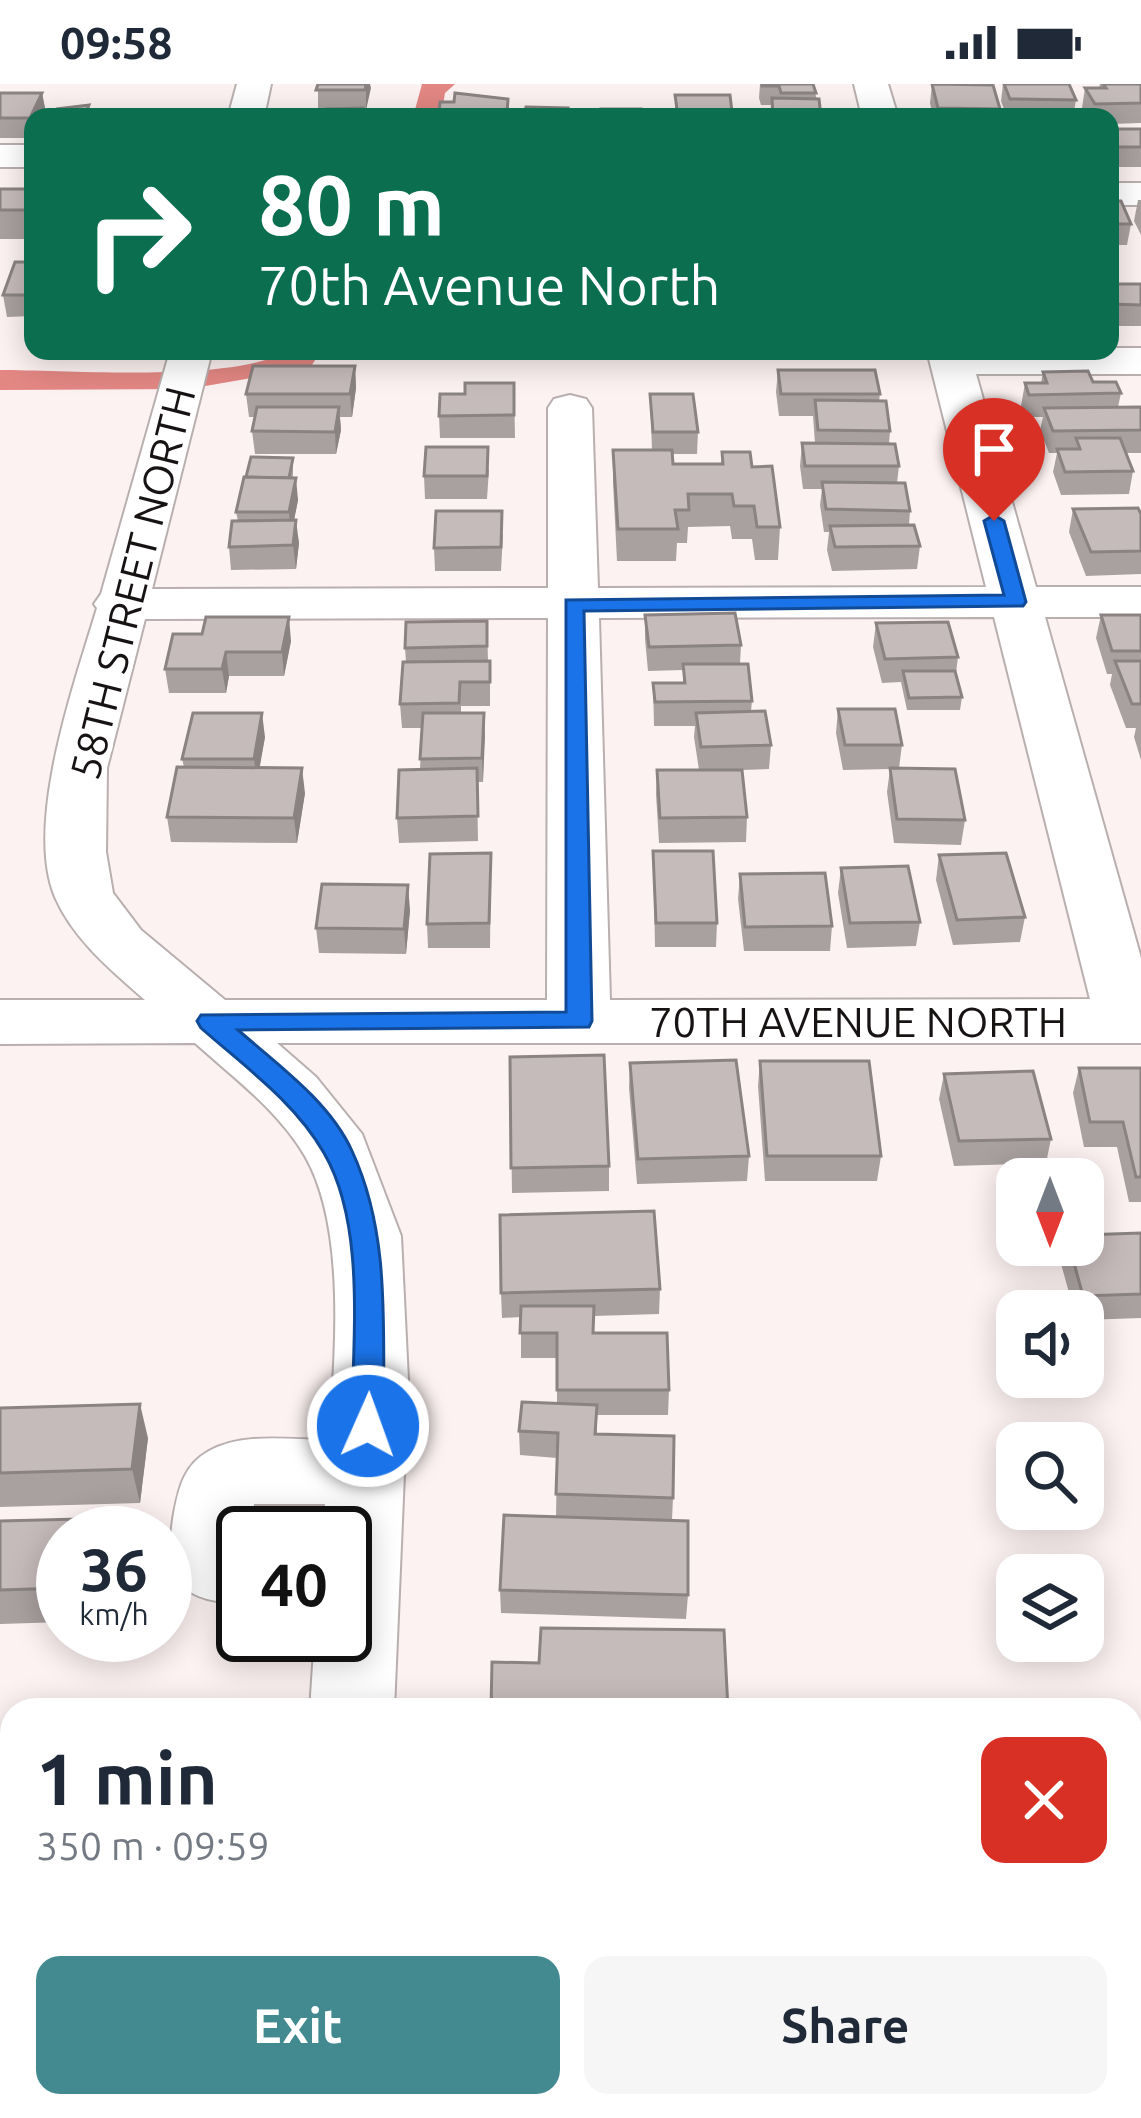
<!DOCTYPE html>
<meta charset="utf-8">
<style>
:root{--surface:#fff;--page:#f6f6f7;--text:#1f2937;--muted:#747a83;--accent:#428a90}
body{margin:0;font-family:Ubuntu,sans-serif;background:var(--page);color:var(--text);height:100vh;display:flex;flex-direction:column;font-size:45px;white-space:nowrap}
*{box-sizing:border-box;margin:0}
p{font-size:39px;color:var(--muted)}
.icon{flex:none;width:66px;height:66px;fill:none;stroke:currentColor;stroke-width:2;stroke-linecap:round;stroke-linejoin:round}
.map{position:relative;flex:1;overflow:hidden}
.details{position:absolute;left:0px;top:1614px;width:1143px;height:420px;display:flex;flex-direction:column;background:var(--surface);border-radius:36px 36px 0 0;box-shadow:0 6px 30px #0003}
.details>*{flex:none}
.banner{position:absolute;left:24px;top:24px;width:1095px;height:252px;border-radius:24px;box-shadow:0 6px 30px #0003;background:#0b6e4f;color:#fff;overflow:hidden}
.needle{width:78px;rotate:180deg}
.buttons{position:absolute;left:996px;top:1074px;display:grid;gap:24px}
.buttons a{display:grid;place-items:center;width:108px;height:108px;border-radius:24px;background:var(--surface);box-shadow:0 6px 30px #0003;font-size:60px}
.speed{position:absolute;left:36px;top:1422px;display:flex;gap:24px;font-size:60px;font-weight:700;text-align:center}
.speed>*{display:grid;place-content:center;width:156px;height:156px;border-radius:50%;background:var(--surface);box-shadow:0 6px 30px #0003;line-height:1}
.speed small{font-size:30px;font-weight:400}
.speed .limit{border:6px solid #111;border-radius:18px;background:#fff;color:#111}
.pin{position:absolute;display:grid;place-items:center;width:102px;height:102px;color:#fff;margin:-123px -51px;border-radius:50% 50% 50% 0;rotate:-45deg;box-shadow:0 0 12px #0007}
.pin .icon{rotate:45deg}
.me{position:absolute;width:132px;margin:-66px;rotate:2deg;stroke-linejoin:round;filter:drop-shadow(0 0 9px #0008)}
.turn{display:flex;align-items:center;gap:42px;height:252px;padding:0 36px;font-size:54px}
.turn .icon{width:156px;height:156px;stroke-width:2.5}
.turn b{display:block;font-size:84px;line-height:102px}
.round{display:grid;place-items:center;flex:none;width:126px;height:126px;border-radius:24px;background:var(--page)}
.head{display:flex;align-items:center;justify-content:space-between;height:204px;padding:0 36px}
h1{font-size:72px;font-weight:700;line-height:90px}
.cta{display:flex;gap:24px;margin-top:auto;padding:24px 36px}
.cta a{flex:1;height:138px;border-radius:24px;background:var(--accent);color:#fff;font-size:48px;font-weight:700;line-height:138px;text-align:center}
.cta a+a{background:var(--page);color:var(--text)}
.status{display:flex;justify-content:space-between;align-items:center;height:84px;padding:0 60px;background:var(--surface);direction:ltr}
.status svg{height:33px;fill:currentColor}
.map>svg:first-child{display:block}
.lines{fill:none;stroke-linecap:round;stroke-linejoin:round}
.canal{fill:#e38783;fill-rule:evenodd}
.minor-casing{stroke:#b9afaf;stroke-width:4}
.minor{fill:#fff;fill-rule:evenodd}
.wall{fill:#a9a1a0}
.shaded-wall{fill:#8a8382}
.building{fill:#c5bbba;stroke:#8a8382;stroke-width:3}
.route{fill:#1a73e8;stroke:#114b97;stroke-width:3}
.labels{text-anchor:middle;dominant-baseline:central;stroke-width:10;stroke-linejoin:round;paint-order:stroke}
.street-label{font-size:42px;fill:#171313;stroke:#fff}
</style>
<div class="status"><b>09:58</b><svg viewBox="0 0 49 12"><path d="M0 12V9h3v3zM5 12V6h3v6zM10 12V3h3v9zM15 12V0h3v12zM26 1h20v11H26zM47 4h2v5h-2z"/></svg></div>
<div class="map">
<svg width="1141" height="2034" viewBox="0 0 1141 2034">
<rect width="100%" height="100%" fill="#fdf2f2"/>
<g class="lines">
<g class="canal">
<path d="M422,0H455L445,9L441,33H413Z"/>
<path d="M287,267H321L310,284L188,305L0,306V286C68,286 233,299 287,267Z"/>
</g>
<g class="minor-casing">
<g id="minor">
<path d="M237,0H271L264,33H228Z"/>
<path d="M854,0H888L898,33H862Z"/>
<rect x="0" y="61" width="33" height="22"/>
<rect x="1110" y="99" width="31" height="22"/>
<path d="M1110,264H1141V290H976L1036,503H1141V533H1045L1141,874V959H277L316,993L362,1050L401,1152L408,1296L394,1626H310L315,1551H345V1449H323L325,1420H254L250,1449H243V1518C175,1521 164,1488 174,1429C179,1403 184,1381 209,1367C243,1348 291,1356 329,1356C335,1274 347,1145 305,1072C278,1026 234,994 195,959L0,960V916H145C112,887 73,855 55,813C24,739 75,598 97,524L94,520L101,510L170,267H212L152,505L548,504V324L554,315L570,311L586,315L592,324L598,504L986,503L927,267ZM994,533L1090,915L610,916L599,534ZM548,534L547,916H225L141,846L113,809L106,768L107,684L145,535Z"/>
<rect x="1131" y="1856" width="10" height="94"/>
<rect x="0" y="1858" width="12" height="94"/>
<path d="M12,1978V2022H71L67,2034H0V1983Z"/>
<path d="M279,2022H375V2034H277Z"/>
</g>
</g>
<use href="#minor" class="minor"/>
</g>
<g class="wall">
<path d="M318,0H370L366,26H318Z"/>
<path d="M760,0H813L821,33H770L771,21H761L759,14Z"/>
<path d="M932,0L1000,25L999,33H933L930,19Z"/>
<path d="M1003,0H1069L1076,16L1073,33H1007L1001,17Z"/>
<path d="M1100,0H1141V39L1110,40V33H1088L1082,24L1085,4H1099Z"/>
<path d="M0,9H42L46,29L33,33V54H0Z"/>
<path d="M675,11L732,28V33H675Z"/>
<path d="M508,15L509,33H440V18Z"/>
<rect x="1110" y="45" width="31" height="38"/>
<rect x="0" y="105" width="33" height="50"/>
<path d="M1138,116H1141V151L1134,137Z"/>
<path d="M1110,117L1131,140L1127,161H1110Z"/>
<path d="M33,178V232L7,233L3,211Z"/>
<rect x="1110" y="200" width="31" height="42"/>
<path d="M355,282L356,304L352,333H340L341,346L336,370H255L252,347L255,333H249L246,310Z"/>
<path d="M778,286L880,310L879,317L890,347L889,360L899,382L897,399L910,427L909,441L920,462L917,485L832,487L827,466L829,448H824L820,421L822,405H803L800,382L802,359H815L813,332H779L776,308Z"/>
<path d="M1043,288L1093,298L1121,309L1118,323H1141V369H1126L1133,387L1129,410L1061,411L1053,388L1057,369H1049L1040,346L1043,333H1026L1021,322L1025,299H1041Z"/>
<path d="M514,299L515,354H440L439,332Z"/>
<path d="M650,310L698,348L697,370H672L673,380H721L722,368L752,383L780,443L778,476H755L752,455H732L730,442L688,443L687,459H677L676,477H617L613,398V366H652Z"/>
<path d="M293,374V394L298,416L294,436L299,459L296,485L231,486L229,463L238,437L236,428Z"/>
<path d="M489,385L487,415H425L424,392Z"/>
<path d="M1073,425L1141,430V490L1086,492L1069,448Z"/>
<path d="M503,450L501,487H435L434,464Z"/>
<path d="M645,531L741,561L740,580L752,617L751,627L771,661L769,685L742,686L747,733L746,758L659,759L656,710L657,686H699L694,653L695,642H654L653,599H683V586L648,587L645,555Z"/>
<path d="M1101,531H1141V676L1134,653L1136,644H1126L1110,601L1112,590H1107L1096,554Z"/>
<path d="M487,537L488,577H490V622H461V629H484L483,698H477L478,757L399,759L397,734L420,685L422,644H402L400,620L406,578L405,564Z"/>
<path d="M876,539L958,573L956,589L962,613L960,626H907L901,598L882,599L873,563Z"/>
<path d="M173,550L291,557L284,592H229L226,609H169L165,585Z"/>
<path d="M838,625L902,661L899,684L965,736L961,761L894,759L887,708L890,685L843,686L836,649Z"/>
<path d="M265,653L259,684L305,709L297,759L171,758L167,733L184,683L182,675Z"/>
<path d="M653,767L717,839L716,863H655Z"/>
<path d="M491,769L490,864H428L427,840Z"/>
<path d="M939,771L1025,833L1020,858L953,861L936,796Z"/>
<path d="M841,784L920,838L916,862L847,864L838,809Z"/>
<path d="M740,790L832,842L830,867H744L738,815Z"/>
<path d="M410,826L406,870L319,869L316,844Z"/>
<path d="M510,973L609,1082V1107L512,1109Z"/>
<path d="M760,977L881,1072L877,1097H765L758,1002Z"/>
<path d="M630,979L749,1072L747,1097L637,1100L629,1004Z"/>
<path d="M1079,984H1141V1118H1129L1117,1063H1084L1073,1009Z"/>
<path d="M944,990L1051,1055L1046,1079L954,1082L939,1015Z"/>
<path d="M1141,1149V1234L1083,1236V1227H1074L1060,1176L1064,1161H1083Z"/>
<path d="M660,1205L659,1230L594,1232L593,1249L669,1306L668,1331H597V1350L673,1414L672,1436L688,1511L686,1535L501,1529L500,1506L556,1433L557,1374L520,1371L519,1347L557,1319V1274H521V1233L502,1234L501,1209Z"/>
<path d="M0,1324L148,1354L140,1419L0,1423Z"/>
<path d="M0,1437L63,1449V1538L0,1540Z"/>
<path d="M1119,2022H1131L1141,2034H1114Z"/>
</g>
<g class="shaded-wall">
<path d="M366,0H370L371,4L366,26Z"/>
<path d="M42,9L46,29L44,33H33V51L30,34Z"/>
<path d="M355,282L356,304L352,333L350,310Z"/>
<path d="M339,323L341,346L336,370L335,348Z"/>
<path d="M296,394L298,416L291,452L289,428Z"/>
<path d="M296,436L299,459L296,485L293,461Z"/>
<path d="M289,533L291,557L284,592L282,568Z"/>
<path d="M226,568L229,592L226,609L222,585Z"/>
<path d="M262,629L265,653L257,699L254,675Z"/>
<path d="M484,629L485,653L483,698L482,674Z"/>
<path d="M302,684L305,709L297,759L294,734Z"/>
<path d="M408,801L410,826L406,870L404,845Z"/>
<path d="M140,1320L148,1354L140,1419L132,1385Z"/>
</g>
<g class="building">
<path d="M318,0H366L365,6H316Z"/>
<path d="M762,0H813L816,9H781L779,2H762Z"/>
<path d="M932,0L993,1L1000,25L938,24Z"/>
<path d="M1004,0H1069L1076,16L1010,15Z"/>
<path d="M1103,0H1141V19L1095,20L1085,4H1106Z"/>
<path d="M0,9H42L30,34H0Z"/>
<path d="M455,9L508,15L507,28H491L490,32L439,28L440,18H454Z"/>
<path d="M675,11H730L732,28L678,32Z"/>
<path d="M772,14L819,15L821,33H773Z"/>
<path d="M89,21L87,26H100L97,33H53L57,25Z"/>
<path d="M526,23L568,24L567,33H524Z"/>
<path d="M363,24L362,33H325L326,25Z"/>
<rect x="601" y="25" width="40" height="8"/>
<path d="M131,26H171L168,33H129Z"/>
<path d="M1110,45H1141V63H1112L1110,58Z"/>
<rect x="0" y="105" width="33" height="21"/>
<path d="M1110,117H1121L1131,140H1110Z"/>
<path d="M15,178H33V211H3Z"/>
<path d="M1110,200H1141V221L1110,220Z"/>
<path d="M253,282H355L350,310H246Z"/>
<path d="M778,286H875L880,310H781Z"/>
<path d="M1088,287L1093,298H1116L1121,309L1029,311L1025,299H1047L1043,288Z"/>
<path d="M465,299H514V331L439,332L440,310H465Z"/>
<path d="M650,310H693L698,348H653Z"/>
<path d="M815,316L886,317L890,347L818,346Z"/>
<path d="M257,323H339L335,348L252,347Z"/>
<path d="M1141,323V346L1053,347L1044,324Z"/>
<path d="M1076,354H1120L1133,387L1065,388L1057,365H1080Z"/>
<path d="M802,359L895,360L899,382H805Z"/>
<path d="M426,363H488L487,392H424Z"/>
<path d="M613,366H672L673,380H723L722,368H750L752,383L772,382L780,443H757L754,422H734L732,410H688L689,426H675L678,445H618Z"/>
<path d="M251,373L293,374L289,394L246,393Z"/>
<path d="M244,393L296,394L289,428H236Z"/>
<path d="M822,398L905,399L910,427L826,425Z"/>
<path d="M1138,424L1141,430V467L1091,468L1073,425Z"/>
<path d="M436,427H502L501,463L434,464Z"/>
<path d="M296,436L293,461L229,463L232,437Z"/>
<path d="M914,441L920,462L835,463L830,442Z"/>
<path d="M735,529L741,561L649,563L645,531Z"/>
<path d="M1101,531H1141V567H1112Z"/>
<path d="M206,533H289L282,568H226L222,585H165L173,550H202Z"/>
<path d="M487,537V562L405,564L406,538Z"/>
<path d="M948,538L958,573L885,575L876,539Z"/>
<path d="M490,577V598H460L459,619L400,620L403,578Z"/>
<path d="M1115,577H1141V620H1132Z"/>
<path d="M683,580H748L752,617L655,618L653,599H685Z"/>
<path d="M903,587H955L962,613L909,614Z"/>
<path d="M838,625H895L902,661H845Z"/>
<path d="M765,627L771,661L701,663L696,629Z"/>
<path d="M193,629H262L254,675H182Z"/>
<path d="M423,629H484L482,674L420,675Z"/>
<path d="M177,683L302,684L294,734L167,733Z"/>
<path d="M477,684L478,732L397,734L399,686Z"/>
<path d="M890,684L955,685L965,736L897,735Z"/>
<path d="M657,686H742L747,733L660,734Z"/>
<path d="M653,767H713L717,839H656Z"/>
<path d="M491,769L489,839L427,840L430,770Z"/>
<path d="M1006,769L1025,833L957,836L939,771Z"/>
<path d="M908,782L920,838L850,839L841,784Z"/>
<path d="M825,789L832,842L745,843L740,790Z"/>
<path d="M322,800L408,801L404,845L316,844Z"/>
<path d="M604,971L609,1082L511,1084L510,973Z"/>
<path d="M736,976L749,1072L638,1075L630,979Z"/>
<path d="M760,977H869L881,1072H767Z"/>
<path d="M1079,984H1141V1093H1136L1123,1038H1090Z"/>
<path d="M1033,987L1051,1055L959,1057L944,990Z"/>
<path d="M654,1127L660,1205L501,1209L500,1131Z"/>
<path d="M1141,1149V1210L1083,1212L1069,1161H1083V1151Z"/>
<path d="M521,1222H594L593,1249H667L669,1306H557V1249H520Z"/>
<path d="M522,1318L597,1321L595,1350L674,1352L673,1414L556,1410L558,1349L519,1347Z"/>
<path d="M140,1320L132,1385L0,1389V1324Z"/>
<path d="M504,1431L688,1437V1511L500,1506Z"/>
<path d="M120,1434L118,1449H63V1504L0,1506V1437Z"/>
<path d="M541,1544L724,1546L728,1626H491L492,1578L539,1579Z"/>
<path d="M1131,2014H1141V2034H1127L1125,2022H1131Z"/>
<path d="M545,2022H813L814,2034H544Z"/>
</g>
<path class="route" d="M994,431L1004,437L1026,518L1023,522L584,527L592,937L589,943L238,946C277,980 330,1018 352,1067C392,1153 382,1250 384,1342L379,1351L368,1355L357,1351L352,1342C352,1259 367,1143 324,1069C295,1018 244,982 201,944L197,937L201,931L566,928V516L1004,511L984,437Z"/>
<g class="labels">
<g class="street-label">
<text transform="translate(132 499) rotate(-76)">58TH STREET NORTH</text>
<text x="858" y="937">70TH AVENUE NORTH</text>
</g>
</g>
</svg>
<div class="buttons">
<a><svg class="needle" viewBox="-14 -14 28 28"><path d="M0-13l5 13h-10z" fill="#e53935"/><path d="M0 13l5-13h-10z" fill="#747a83"/></svg></a>
<a><svg class="icon" aria-label="sound" viewBox="0 0 24 24"><path d="M4 9h4l5-4v14l-5-4H4zM17 9q2 3 0 6"/></svg></a>
<a><svg class="icon" aria-label="search" viewBox="0 0 24 24"><circle cx="10" cy="10" r="6"/><path d="M15 15l6 6"/></svg></a>
<a><svg class="icon" aria-label="layers" viewBox="0 0 24 24"><path d="M12 4l9 5-9 5-9-5zM3 14l9 5 9-5"/></svg></a>
</div>
<div class="speed"><div>36<small>km/h</small></div><div class="limit">40</div></div>
<div class="pin" style="left:994px;top:437px;background:#d93025"><svg class="icon" aria-label="arrive" viewBox="0 0 24 24"><path d="M6 21V4h12l-3 4 3 4H6"/></svg></div>
<svg class="me" style="left:368px;top:1342px" viewBox="-20 -20 40 40"><circle r="17" fill="#1a73e8" stroke="#fff" stroke-width="3"/><path d="M0-11L8 9 0 5-8 9z" fill="#fff"/></svg>
<div class="banner">
<div class="turn"><svg class="icon" aria-label="right" viewBox="0 0 24 24"><path d="M7 20v-9h11M14 6l5 5-5 5"/></svg><div><b>80 m</b>70th Avenue North</div></div>
</div>
<section class="details">
<div class="head"><div><h1>1 min</h1><p>350 m · 09:59</p></div><a class="round" style="background:#d93025;color:#fff"><svg class="icon" aria-label="close" viewBox="0 0 24 24"><path d="M6 6l12 12M18 6L6 18"/></svg></a></div>
<div class="cta"><a>Exit</a><a>Share</a></div>
</section>
</div>
